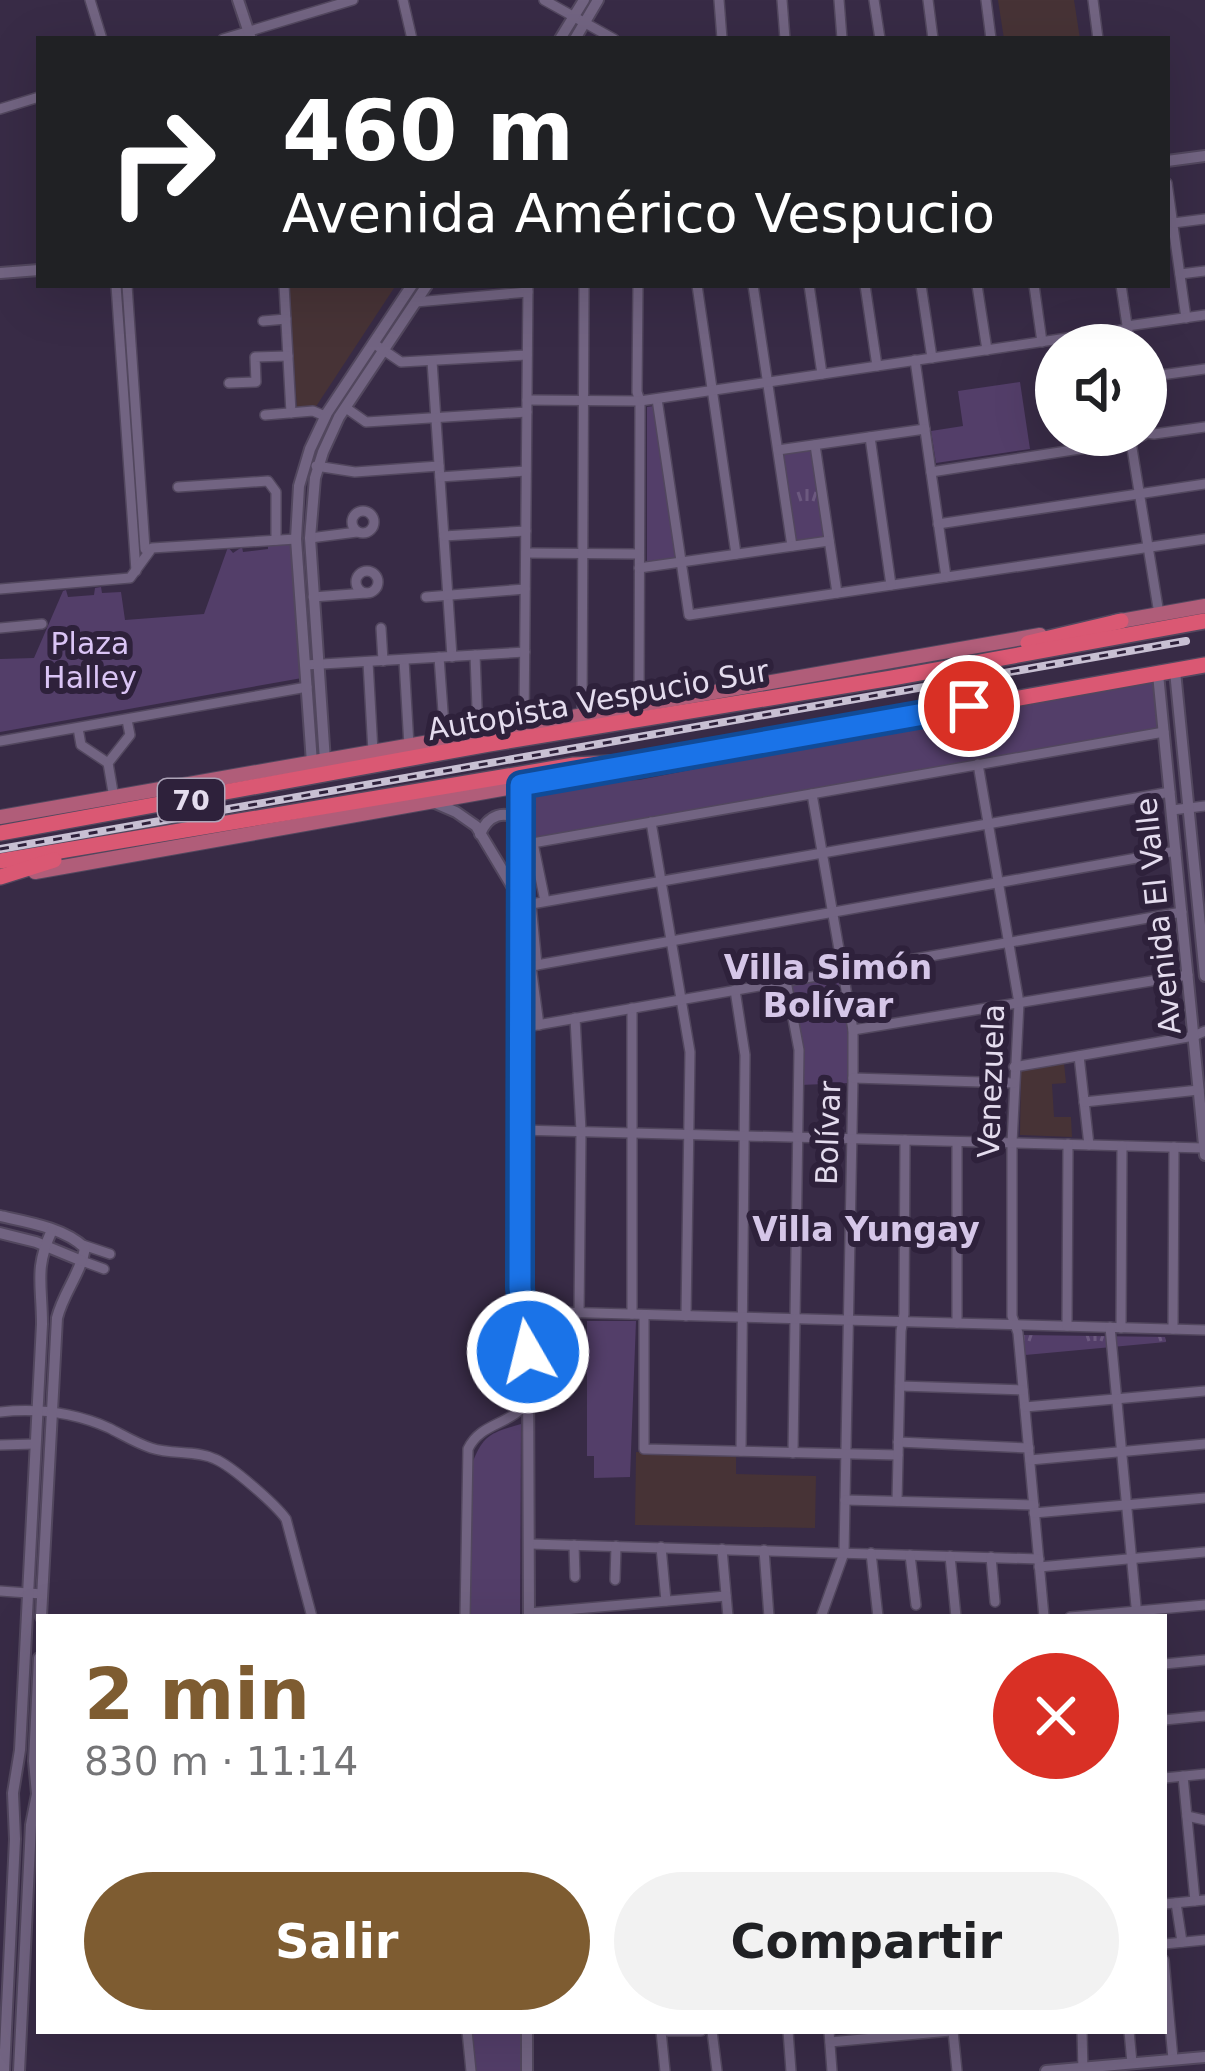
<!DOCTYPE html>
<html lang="es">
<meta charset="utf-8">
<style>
:root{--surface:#fff;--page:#f2f2f2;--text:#202124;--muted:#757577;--accent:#7e5c31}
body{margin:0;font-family:"DejaVu Sans",sans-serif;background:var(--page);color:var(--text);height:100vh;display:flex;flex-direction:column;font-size:45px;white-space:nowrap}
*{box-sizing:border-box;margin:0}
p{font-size:39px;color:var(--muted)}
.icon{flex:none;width:66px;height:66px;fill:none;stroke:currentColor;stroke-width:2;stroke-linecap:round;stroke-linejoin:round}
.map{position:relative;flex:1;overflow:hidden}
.side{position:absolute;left:36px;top:1614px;width:1131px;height:420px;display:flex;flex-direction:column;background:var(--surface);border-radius:0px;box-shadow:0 12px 48px #0002}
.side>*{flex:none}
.hud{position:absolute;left:36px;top:36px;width:1134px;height:252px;border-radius:0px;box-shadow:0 12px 48px #0002;background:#202124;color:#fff;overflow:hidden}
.controls{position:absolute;left:1035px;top:324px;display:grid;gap:24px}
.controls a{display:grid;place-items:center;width:132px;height:132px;border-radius:50%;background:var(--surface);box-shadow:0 12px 48px #0002;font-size:60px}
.pin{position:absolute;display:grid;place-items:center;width:102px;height:102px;color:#fff;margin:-51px;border:6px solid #fff;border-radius:50%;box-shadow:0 3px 12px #0007}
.me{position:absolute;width:132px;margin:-66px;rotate:352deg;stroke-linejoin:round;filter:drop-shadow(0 0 9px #0008)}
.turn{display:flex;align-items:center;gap:42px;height:252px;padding:0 48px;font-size:54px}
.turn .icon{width:156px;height:156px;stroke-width:2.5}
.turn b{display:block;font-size:84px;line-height:102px}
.round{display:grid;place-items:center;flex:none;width:126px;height:126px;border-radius:63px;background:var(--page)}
.head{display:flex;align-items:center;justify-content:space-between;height:204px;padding:0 48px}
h1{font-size:72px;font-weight:700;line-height:90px;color:var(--accent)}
.button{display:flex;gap:24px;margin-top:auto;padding:24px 48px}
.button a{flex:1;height:138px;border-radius:72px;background:var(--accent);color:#fff;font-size:48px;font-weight:700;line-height:138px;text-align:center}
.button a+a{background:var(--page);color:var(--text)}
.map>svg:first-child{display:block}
.education{fill:#473336}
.grass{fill:url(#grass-tufts)}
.green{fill:#533e69}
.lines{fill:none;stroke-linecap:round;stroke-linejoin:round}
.minor-casing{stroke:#52475e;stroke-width:12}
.tertiary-casing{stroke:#52475e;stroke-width:14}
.primary-casing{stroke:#52475e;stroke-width:16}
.motorway-casing{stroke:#52475e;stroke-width:18}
.minor{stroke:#726482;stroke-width:9}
.tertiary{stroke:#726482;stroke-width:10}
.primary{stroke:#b05d79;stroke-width:14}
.motorway{stroke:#da5873;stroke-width:15}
.rail-casing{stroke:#c8c0d3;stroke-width:8}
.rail{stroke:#2e213b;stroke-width:3;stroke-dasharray:9;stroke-linecap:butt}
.route-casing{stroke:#114b97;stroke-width:30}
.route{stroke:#1a73e8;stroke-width:21}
.labels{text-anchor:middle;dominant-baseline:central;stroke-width:12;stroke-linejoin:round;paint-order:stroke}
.shield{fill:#2e213b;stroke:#ada4b8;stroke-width:3}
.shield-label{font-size:27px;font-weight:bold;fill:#e4dcee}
.park-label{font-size:30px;fill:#dac4f5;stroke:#2e213b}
.street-label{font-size:30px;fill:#e4dcee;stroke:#2e213b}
.neighbourhood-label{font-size:33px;font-weight:bold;fill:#d5c6e8;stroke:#2e213b}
</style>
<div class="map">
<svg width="1205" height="2071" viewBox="0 0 1205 2071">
<defs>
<pattern id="grass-tufts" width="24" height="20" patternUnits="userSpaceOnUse" patternTransform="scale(3)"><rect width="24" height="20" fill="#533e69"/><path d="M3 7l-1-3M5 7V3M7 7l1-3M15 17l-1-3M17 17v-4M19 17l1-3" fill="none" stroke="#6c597f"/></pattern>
</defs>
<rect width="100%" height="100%" fill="#382b46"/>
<g class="education">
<path d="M998,0H1074L1080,39H1004Z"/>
<path d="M289,285H396L315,408L297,409Z"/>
<path d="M1064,1063L1066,1083L1052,1084L1054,1117H1071L1072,1137L1020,1135L1021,1070Z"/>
<path d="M636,1452L736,1455V1474L816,1476L815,1528L635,1525Z"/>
</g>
<g class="grass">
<path d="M813,448L826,539L794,543L780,452Z"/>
<path d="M1022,1335L1165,1337L1166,1342L1025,1355Z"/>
</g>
<g class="green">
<path d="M1020,382L1030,449L936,463L931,431L963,426L958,391Z"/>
<path d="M654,406L676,558L647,562V407Z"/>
<path d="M268,544H292L302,678L0,732V659L34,658L63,591L66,590L68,597L94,595L95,588L101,587L102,593L121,592L125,620L204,614L228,547L233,553L242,547L243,552L268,549Z"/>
<path d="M1153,679L1159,730L526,841L528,793L570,783L639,780Z"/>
<path d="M838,975L849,1034V1083L800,1085L788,985Z"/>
<path d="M587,1321H636L630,1477L594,1478V1456H587Z"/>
<path d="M521,1424L520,1617H470L471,1466C483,1435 489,1433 521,1424Z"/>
<path d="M471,2031H520L521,2071H474Z"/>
</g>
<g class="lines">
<g class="minor-casing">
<g id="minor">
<path d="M90,0L102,39"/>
<path d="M403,0L412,39"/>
<path d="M544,0L614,39"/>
<path d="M719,0L722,39"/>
<path d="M782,0L785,39"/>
<path d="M839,0L842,39"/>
<path d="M874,0L880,39"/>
<path d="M928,0L933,39"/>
<path d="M986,0L991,39"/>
<path d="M1093,0L1098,39"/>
<path d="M223,39L353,0"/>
<path d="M0,109L39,97"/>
<path d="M1167,183L1186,318"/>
<path d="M1173,223L1205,219"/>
<path d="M1180,274L1205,271"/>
<path d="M116,285L136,571"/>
<path d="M127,285L145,549"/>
<path d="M284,285L291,413"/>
<path d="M638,285L637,392L640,401L639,706"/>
<path d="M697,285L736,554"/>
<path d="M753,285L792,546"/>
<path d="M809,285L822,374"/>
<path d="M865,285L877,366"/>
<path d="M921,285L932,358"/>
<path d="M977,285L987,350"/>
<path d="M1034,285L1042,342"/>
<path d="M1121,285L1130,345"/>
<path d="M416,302L528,292"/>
<path d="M263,321L286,319"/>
<path d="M1127,326L1205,315"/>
<path d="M373,343L401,362L527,355"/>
<path d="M915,360L946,577"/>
<path d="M432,361L452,657"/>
<path d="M1146,377L1205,369"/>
<path d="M229,383L256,382L255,357L288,356"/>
<path d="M657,399L689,615L1205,539"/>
<path d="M527,400L640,401L1128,329"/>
<path d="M346,408L366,422L527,412"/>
<path d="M265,415L313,411L325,416"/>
<path d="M1146,433L1154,434L1205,427"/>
<path d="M1130,436L1159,614"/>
<path d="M870,437L891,585"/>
<path d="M815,445L837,593"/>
<path d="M778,450L925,429"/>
<path d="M316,466L355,472L439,466"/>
<path d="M931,472L1131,441L1144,435"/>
<path d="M440,477L526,471"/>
<path d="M178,487L268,481L276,492V540"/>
<circle cx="363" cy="522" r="11"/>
<path d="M938,524L1205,484"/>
<path d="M444,536L526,531"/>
<path d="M310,538L357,532"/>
<path d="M526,553L639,554"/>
<path d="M639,568L829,541"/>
<circle cx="367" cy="582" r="11"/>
<path d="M0,589L130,578L152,548L296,539"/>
<path d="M313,597L366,593"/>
<path d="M426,597L525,589"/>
<path d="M0,628L42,624"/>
<path d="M381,628L383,661"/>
<path d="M475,655L478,734"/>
<path d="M439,657L445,739"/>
<path d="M404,660L409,746"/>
<path d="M368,662L373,752"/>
<path d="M305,665L525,652"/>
<path d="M582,716L584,285"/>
<path d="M524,726L528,285"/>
<path d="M78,728L81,745L108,763"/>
<path d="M0,741L307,687"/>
<path d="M978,764L1019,1003L1012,1143V1316L1018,1333L1044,1617"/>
<path d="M812,794L853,1030V1078L844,1553L821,1617"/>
<path d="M114,798L108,763L130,735L127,720"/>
<path d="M1172,810L1205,806"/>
<path d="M651,822L690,1052L686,1316"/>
<path d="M533,843L545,901"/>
<path d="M521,845L1164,732"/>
<path d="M531,904L537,965"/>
<path d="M520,906L1170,792"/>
<path d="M531,966L539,1025"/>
<path d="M520,968L1176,851"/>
<path d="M786,981L799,1050L793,1453"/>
<path d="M735,990L745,1055L741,1451"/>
<path d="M632,1008V1314"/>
<path d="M575,1018L581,1131L579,1313"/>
<path d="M520,1028L1182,912"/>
<path d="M853,1030L1188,975"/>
<path d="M1079,1056L1089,1145"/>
<path d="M1014,1067L1194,1036L1205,1031"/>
<path d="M853,1078L1014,1083"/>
<path d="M1084,1102L1199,1090"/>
<path d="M520,1130L1204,1148"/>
<path d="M83,1245L110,1254"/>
<path d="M82,1261L104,1269"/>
<path d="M521,1311L1205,1330"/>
<path d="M644,1315V1449L898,1455"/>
<path d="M957,1323V1142"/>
<path d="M1067,1326L1068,1144"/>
<path d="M1110,1327L1137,1617"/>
<path d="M1121,1328L1122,1146"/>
<path d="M1173,1329L1174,1147"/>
<path d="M900,1386L1023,1390"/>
<path d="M1025,1407L1205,1391"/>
<path d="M0,1412C37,1408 75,1413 109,1428C123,1435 136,1443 151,1448C172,1455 196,1450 215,1459C232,1466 275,1504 286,1519L312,1617"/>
<path d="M898,1442L1029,1448"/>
<path d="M0,1445L35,1444"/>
<path d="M1030,1460L1205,1444"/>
<path d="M845,1500L1034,1505"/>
<path d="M897,1501L901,1331L904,1314L905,1140"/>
<path d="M1034,1513L1205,1498"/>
<path d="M530,1544L1039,1559"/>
<path d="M574,1545L575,1577"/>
<path d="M661,1547L666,1601"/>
<path d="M722,1549L728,1617"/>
<path d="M764,1550L769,1617"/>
<path d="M871,1553L878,1617"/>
<path d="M910,1555L916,1605"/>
<path d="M950,1556L956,1617"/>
<path d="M991,1557L995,1602"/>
<path d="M1039,1567L1205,1552"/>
<path d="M615,1580L616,1546"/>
<path d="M0,1591L42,1594"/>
<path d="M529,1613L726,1596"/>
<path d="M465,1617L468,1449C481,1421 513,1426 529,1399"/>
<path d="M1070,1617L1205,1605"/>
<path d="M1164,1664L1205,1660"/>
<path d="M1164,1720L1205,1716"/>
<path d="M1183,1776L1195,1901"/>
<path d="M1164,1778L1205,1774"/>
<path d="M1187,1816L1205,1820"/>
<path d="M1176,1903L1182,1942"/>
<path d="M1164,1904L1205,1900"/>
<path d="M1164,1944L1205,1940"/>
<path d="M1164,1960L1173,2059"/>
<path d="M467,2031L471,2071"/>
<path d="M661,2031L665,2071"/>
<path d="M667,2031H701"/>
<path d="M712,2031L717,2071"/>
<path d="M788,2031L791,2071"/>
<path d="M829,2031L832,2071"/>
<path d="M953,2031L957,2071"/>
<path d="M1082,2031L1083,2071"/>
<path d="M1129,2031L1132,2063"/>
<path d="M830,2042L950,2031"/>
</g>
</g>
<g class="tertiary-casing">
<g id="tertiary">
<path d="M238,0L251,39"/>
<path d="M560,39L584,0"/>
<path d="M575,39L598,0"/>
<path d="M1167,161L1205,156"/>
<path d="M0,273L39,270"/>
<path d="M1175,671L1205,976"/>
<path d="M1158,674L1205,1155"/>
<path d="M325,761L310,538L315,478L323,452L339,417L427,285"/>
<path d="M312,763L296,539L299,486L310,449L327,413L412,285"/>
<path d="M522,785L520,1288L528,1359L529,1617"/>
<path d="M433,802L456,812L476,826L518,896"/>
<path d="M480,834C488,815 504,809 521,821"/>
<path d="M0,1216C27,1222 65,1228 85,1248C81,1273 63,1293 57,1318L41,1617"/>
<path d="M0,1233L36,1242L82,1261"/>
<path d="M4,2071L15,1839L13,1793L20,1750L42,1324C42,1284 34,1269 52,1230"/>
<path d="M19,2071L31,1825L37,1794L34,1761L39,1658"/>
<path d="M527,2071V2031"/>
<path d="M1046,2071L1205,2057"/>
</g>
</g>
<g class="primary-casing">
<g id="primary">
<path d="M1115,622L1205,606"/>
<path d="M0,817L1040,635"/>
<path d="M35,872L621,768"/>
</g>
</g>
<g class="motorway-casing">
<g id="motorway">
<path d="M1028,643L1121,621"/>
<path d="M0,833L489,744L892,678L1205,621"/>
<path d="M0,861L574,765L670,760L1205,665"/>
<path d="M0,877L54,860"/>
</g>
</g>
<use href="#minor" class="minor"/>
<use href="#tertiary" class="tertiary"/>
<use href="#primary" class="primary"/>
<use href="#motorway" class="motorway"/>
<g class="rail-casing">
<path id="rail" d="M0,849L1186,641"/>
</g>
<use href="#rail" class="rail"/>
</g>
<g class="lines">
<g class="route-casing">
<path id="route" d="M528,1352L520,1288L521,785L969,706"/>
</g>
<use href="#route" class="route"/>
</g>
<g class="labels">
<rect class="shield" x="158" y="779" width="66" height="42" rx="9"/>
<g class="shield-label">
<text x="191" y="800">70</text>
</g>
<g class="park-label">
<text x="90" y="643">Plaza<tspan x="90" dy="34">Halley</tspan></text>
</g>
<g class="street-label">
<text transform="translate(598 700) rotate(-10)">Autopista Vespucio Sur</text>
<text transform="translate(1158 916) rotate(-96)">Avenida El Valle</text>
<text transform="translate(991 1081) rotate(-88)">Venezuela</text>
<text transform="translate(828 1133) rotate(-88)">Bolívar</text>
</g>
<g class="neighbourhood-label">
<text x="828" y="967">Villa Simón<tspan x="828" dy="38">Bolívar</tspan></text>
<text x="866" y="1229">Villa Yungay</text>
</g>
</g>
</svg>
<div class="controls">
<a><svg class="icon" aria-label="sound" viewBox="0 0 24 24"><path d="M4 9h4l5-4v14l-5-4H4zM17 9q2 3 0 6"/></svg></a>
</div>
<div class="pin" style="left:969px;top:706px;background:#d93025"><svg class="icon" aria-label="arrive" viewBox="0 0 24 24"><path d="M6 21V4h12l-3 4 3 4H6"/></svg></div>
<svg class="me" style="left:528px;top:1352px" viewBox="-20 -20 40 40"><circle r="17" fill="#1a73e8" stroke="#fff" stroke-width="3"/><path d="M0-11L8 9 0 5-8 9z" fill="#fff"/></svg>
<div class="hud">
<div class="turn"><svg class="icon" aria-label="right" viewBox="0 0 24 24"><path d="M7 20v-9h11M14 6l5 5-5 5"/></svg><div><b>460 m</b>Avenida Américo Vespucio</div></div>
</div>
<section class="side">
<div class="head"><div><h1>2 min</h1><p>830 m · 11:14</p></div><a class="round" style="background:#d93025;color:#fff"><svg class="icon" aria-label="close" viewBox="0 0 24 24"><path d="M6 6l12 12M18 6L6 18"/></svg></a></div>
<div class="button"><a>Salir</a><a>Compartir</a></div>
</section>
</div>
